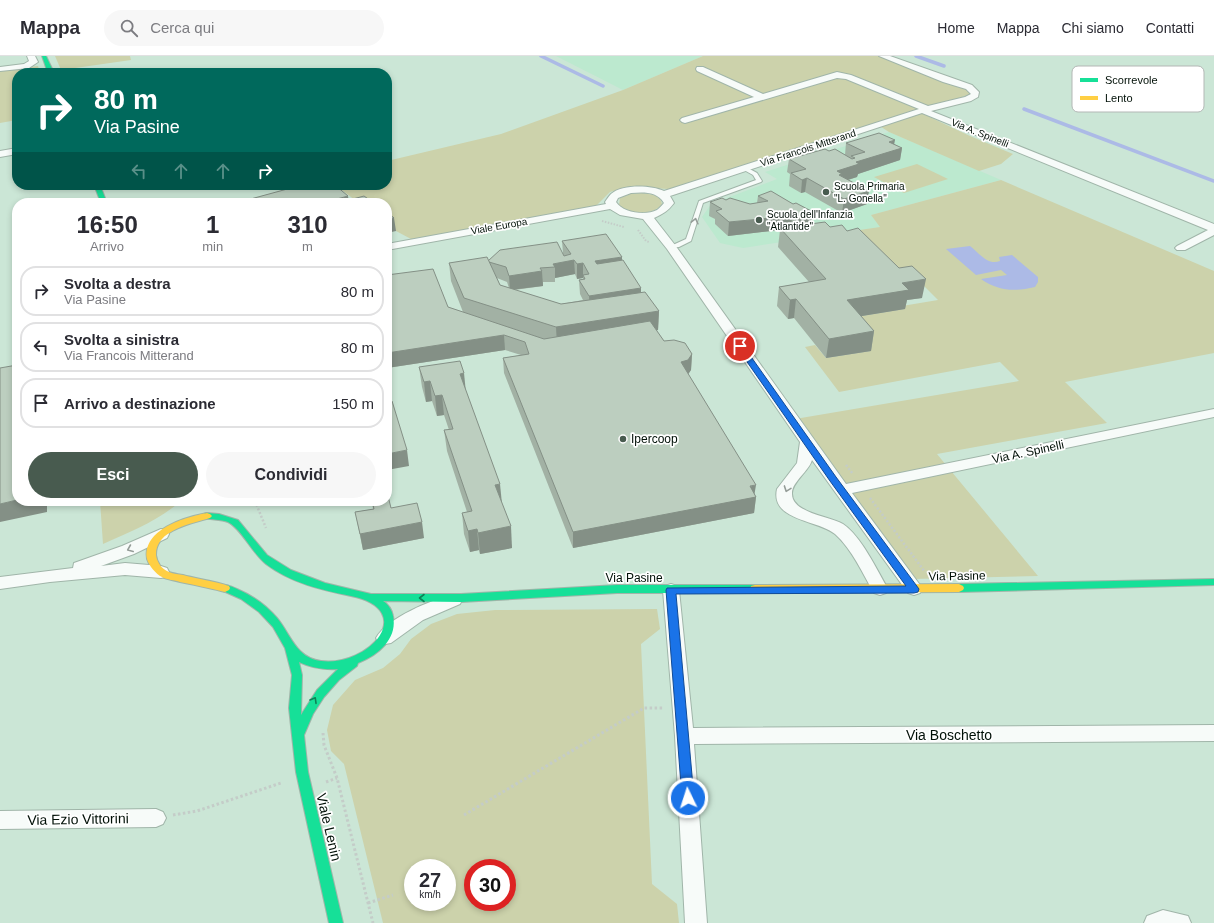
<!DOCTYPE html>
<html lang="it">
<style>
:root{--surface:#fff;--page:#f7f7f7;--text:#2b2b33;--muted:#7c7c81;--line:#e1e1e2;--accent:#485b4f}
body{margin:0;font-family:Arial,sans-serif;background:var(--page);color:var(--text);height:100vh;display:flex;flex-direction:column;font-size:15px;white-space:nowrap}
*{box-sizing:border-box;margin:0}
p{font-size:13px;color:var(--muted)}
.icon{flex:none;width:22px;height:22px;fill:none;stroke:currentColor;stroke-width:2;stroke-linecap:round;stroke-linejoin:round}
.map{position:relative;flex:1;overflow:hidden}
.panel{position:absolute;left:12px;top:142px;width:380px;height:308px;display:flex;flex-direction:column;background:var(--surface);border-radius:16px;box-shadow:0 2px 6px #0003}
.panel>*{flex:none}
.guide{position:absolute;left:12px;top:12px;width:380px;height:122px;border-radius:16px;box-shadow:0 2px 6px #0003;background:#00695c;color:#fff;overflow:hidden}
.speed{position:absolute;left:404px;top:803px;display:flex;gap:8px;font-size:20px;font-weight:700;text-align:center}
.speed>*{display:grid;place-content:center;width:52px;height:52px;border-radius:50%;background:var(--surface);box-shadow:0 2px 6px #0003;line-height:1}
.speed small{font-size:10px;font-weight:400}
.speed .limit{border:6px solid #d22;background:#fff;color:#111}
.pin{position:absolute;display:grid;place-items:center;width:34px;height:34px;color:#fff;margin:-17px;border:2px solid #fff;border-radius:50%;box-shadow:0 1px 4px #0007}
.me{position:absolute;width:44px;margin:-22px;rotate:356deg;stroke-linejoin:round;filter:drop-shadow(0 0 3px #0008)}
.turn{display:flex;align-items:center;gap:14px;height:84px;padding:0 16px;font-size:18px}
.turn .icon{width:52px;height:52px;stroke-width:2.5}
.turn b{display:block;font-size:28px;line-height:34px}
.lanes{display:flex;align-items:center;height:38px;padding:0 16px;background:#0003;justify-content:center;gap:20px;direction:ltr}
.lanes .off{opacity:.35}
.eta{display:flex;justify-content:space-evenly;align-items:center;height:68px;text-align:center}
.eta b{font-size:24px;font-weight:700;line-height:28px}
.cta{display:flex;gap:8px;margin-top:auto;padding:8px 16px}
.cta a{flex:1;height:46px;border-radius:24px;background:var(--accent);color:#fff;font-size:16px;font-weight:700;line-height:46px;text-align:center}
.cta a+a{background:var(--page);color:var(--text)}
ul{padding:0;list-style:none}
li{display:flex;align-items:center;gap:12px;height:50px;margin:0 8px 6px;padding:0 8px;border:2px solid var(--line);border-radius:16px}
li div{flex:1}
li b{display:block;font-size:15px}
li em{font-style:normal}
header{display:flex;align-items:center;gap:24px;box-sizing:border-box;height:56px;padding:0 20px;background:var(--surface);border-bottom:1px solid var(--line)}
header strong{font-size:19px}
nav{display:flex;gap:22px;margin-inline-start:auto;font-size:14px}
.search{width:280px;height:36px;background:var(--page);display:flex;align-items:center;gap:10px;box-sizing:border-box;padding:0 14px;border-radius:22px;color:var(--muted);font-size:15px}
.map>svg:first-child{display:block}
.built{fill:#bce9cf}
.green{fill:#ccd2ab;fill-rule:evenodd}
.water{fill:#acbae6}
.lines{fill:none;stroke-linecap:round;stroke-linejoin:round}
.stream{stroke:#acbae6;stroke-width:3.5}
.lane-casing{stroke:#a0b5a9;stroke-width:2}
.street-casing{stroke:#a0b5a9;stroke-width:2}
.fast-casing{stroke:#a0b5a9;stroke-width:2}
.slow-casing{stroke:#a0b5a9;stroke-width:2}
.path-far2{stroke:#c4ccc8;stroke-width:2;stroke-dasharray:1.5 1.5;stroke-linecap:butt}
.path-far1{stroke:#c4ccc8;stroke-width:2.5;stroke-dasharray:2 2;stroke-linecap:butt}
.path{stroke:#c4ccc8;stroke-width:3;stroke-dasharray:2.5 2.5;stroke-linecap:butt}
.lane{fill:#f7fbf9;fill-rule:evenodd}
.street{fill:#f7fbf9;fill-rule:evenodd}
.fast{fill:#16e098;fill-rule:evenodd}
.slow{fill:#ffcf43;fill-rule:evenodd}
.wall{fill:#a2b1a4;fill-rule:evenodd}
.shaded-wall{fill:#849086}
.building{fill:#bccebf;stroke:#849086}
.oneway{stroke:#959d98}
.oneway2{stroke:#0d8257}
.route{fill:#1a73e8;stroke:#114b97}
.poi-dot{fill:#485b4f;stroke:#fff;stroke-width:1.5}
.labels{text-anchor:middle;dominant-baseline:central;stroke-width:3.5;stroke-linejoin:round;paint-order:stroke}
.far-street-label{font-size:10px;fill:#011007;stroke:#fff}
.far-poi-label{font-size:10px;fill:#011007;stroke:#fff;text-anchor:start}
.poi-label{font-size:12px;fill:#011007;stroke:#fff;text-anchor:start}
.street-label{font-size:12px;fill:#011007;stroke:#fff}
.near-street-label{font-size:14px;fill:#011007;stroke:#fff}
.key{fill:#fff;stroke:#b3b7b5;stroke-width:1}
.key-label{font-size:11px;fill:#011007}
</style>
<header>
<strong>Mappa</strong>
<div class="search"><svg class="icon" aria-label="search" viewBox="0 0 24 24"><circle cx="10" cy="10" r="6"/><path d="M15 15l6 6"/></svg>Cerca qui</div>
<nav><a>Home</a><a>Mappa</a><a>Chi siamo</a><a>Contatti</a></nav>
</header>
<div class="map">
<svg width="1214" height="867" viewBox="0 0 1214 867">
<rect width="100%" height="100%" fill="#cbe6d6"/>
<g class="built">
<path d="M556,0H703L623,34Z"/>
<path d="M889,76L1001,124L871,159L881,171L743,192L720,187L702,161L711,148L777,123L765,116Z"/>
</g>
<g class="green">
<path d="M55,0H130L131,4L61,14Z"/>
<path d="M703,0H888L978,36L917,55L970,80L1013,98L1001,108L979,115L889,76L875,67L750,110L669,133L628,131L610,136L593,153L411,183L396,175L387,168V147H359L335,129H387V105L501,78L623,34Z"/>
<path d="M38,10L40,17H17V64L0,67V15Z"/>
<path d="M917,108L948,123L904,137L874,121Z"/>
<path d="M1001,124L1214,215V297L1065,326L1107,367L937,398L1038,520L913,523L795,363L1019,325L1000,306L839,336L805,291L815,289L826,302L870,295L844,263L904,253L902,250L938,244L908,214L887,216L846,176L880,171L871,159Z"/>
<path d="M642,137C650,138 661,139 662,148C653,160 628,159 619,149L620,142L629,138Z"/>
<path d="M100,445H181C156,466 132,475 103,488Z"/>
<path d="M657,553L660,573L641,588L652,828L677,848L679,867H383L344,708L331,695L327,674L333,649L355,624L383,612L400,598L411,583L431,568L457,558L495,554ZM413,812H447V846H413ZM473,812H507V846H473Z"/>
</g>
<path class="water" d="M970,190C979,197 988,210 1000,205L999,201L1012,199L1038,221V226L1035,231C1015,236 998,235 981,223L1007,219L1001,214L976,219L946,193Z"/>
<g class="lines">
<g class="stream">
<path d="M541,0L603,30"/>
<path d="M916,0L944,10"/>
<path d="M1024,53L1214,125"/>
</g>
<g class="lane-casing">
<path id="lane" d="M746,111L757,117L762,125L761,126L703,147L691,185L679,191L669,192V190L675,188L686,183L699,145L756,124L753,119L744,114L743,113Z"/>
</g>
<g class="street-casing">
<g id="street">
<path d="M27,0H35L38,6L29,12L0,15V11L24,8L29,5Z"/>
<path d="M879,0H890L972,29L979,36L978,41L971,45L931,55L1214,168V179L1185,194H1177L1175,192L1177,190L1208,174L922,57L670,140L674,147C668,155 663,158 654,162L675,189L846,428L1214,353V361L852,437L920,529L922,533L920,537L914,539L908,537L812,404C809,415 792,426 792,437C791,457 829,460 843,468C861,480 877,514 888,533L886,537L880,539L874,537C863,518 852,493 835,478C819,464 770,465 777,433L797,407L800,386L667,193L643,163L620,159L610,153L387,194V188L606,148L605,146C607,143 609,140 611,138C622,128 651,129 664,135L919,53L846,23L837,22L685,67L682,66L680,64L682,62L754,41L697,15L696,13L697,11H703L763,38L837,16L851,19L928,50L965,41L971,38L966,33L943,26ZM631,137C643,136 657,135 664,147C662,149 660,152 657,154C646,160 623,157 616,146L618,142Z"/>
<path d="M17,92V98L0,101V95Z"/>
<path d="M161,473L167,474L169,478L167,482L134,498L101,510L125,507L161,510L167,512L169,516L167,520L161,522L125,519L50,526L0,533V521L73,512L74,507L122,490Z"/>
<path d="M671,528L677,530L679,534L693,672L1214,669V685L694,688L707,867H685L675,680L663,534L665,530Z"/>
<path d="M454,538L460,540L462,544L460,548L423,564L391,587L385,588L379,587L376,582C388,561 432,544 454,538Z"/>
<path d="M156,753L163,756L166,762L163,768L156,771L0,773V755Z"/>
<path d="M1163,854L1188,860L1191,867H1144L1147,860Z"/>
</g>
</g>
<g class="fast-casing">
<g id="fast">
<path d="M42,0H46L54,17H48Z"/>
<path d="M94,129H100L107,147H101Z"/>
<path d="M207,457L219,458L238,464L267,499L291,514L325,527L371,538H461L617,529H755L759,530L760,533L759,536L755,537H617L461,546L383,545C388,548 392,554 393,560C398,583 378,599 358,607L357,610L339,624L324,641L313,658L304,679L308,716L343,867H329L296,716L289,652L292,619L285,592L273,571L259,556L241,543L221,534L220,532L221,530C227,528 233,531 239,534C253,540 267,550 277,562C291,579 296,602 321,605C369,611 419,554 351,540C322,534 291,527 266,508C252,497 241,472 228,466C220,463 212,464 204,462L202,460L204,458ZM299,606C312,612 324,614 338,613L317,634L301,659L302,619Z"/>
<path d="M1214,523V529L959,536L955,534L954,532L955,530L959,528Z"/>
</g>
</g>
<g class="slow-casing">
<g id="slow">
<path d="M207,457L210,458L212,460L210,462C193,467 155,474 156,499C157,507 162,513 169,516C173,518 179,518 183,519C198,523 214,525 229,530L230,532L229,534L225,536C210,532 195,529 180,526C175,524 167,524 162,521C156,518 149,510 147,503C142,473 186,461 207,457Z"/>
<path d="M959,528L963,530L964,532L963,534L959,536L755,537L751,536L750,533L751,530L755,529Z"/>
</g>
</g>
<g class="path-far2">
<path d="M602,165L624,171"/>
<path d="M638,174L646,185L649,186"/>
</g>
<g class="path-far1">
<path d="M846,409L853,418"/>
<path d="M870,442L925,516"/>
<path d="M255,445L266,472"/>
</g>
<g class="path">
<path d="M323,677L324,689L337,722L373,867"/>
<path d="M326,726L337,722"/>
<path d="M173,759L197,755L281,727"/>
<path d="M464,759L644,652H663"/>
<path d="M368,847L393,839"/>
</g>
<use href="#lane" class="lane"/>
<use href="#street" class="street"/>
<use href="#fast" class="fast"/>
<use href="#slow" class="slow"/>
</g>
<g class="wall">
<path d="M846,87L894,88L902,92L900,104L858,118L857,121L848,124L867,148L842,157L805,136L801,137L789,130L790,118L787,116L789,103L829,95L845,99Z"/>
<path d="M758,140L812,168L847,175L922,242L907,244L905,253L861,260L874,275L871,295L826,302L794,262L788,263L777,250L779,231L809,226L778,191L780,174L728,180L715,168V163L709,160L710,146L726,144L750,148L757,147Z"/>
<path d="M562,185L622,204L641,236L659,255L658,274H656L664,285L692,298L691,314L688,318L756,441L754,457L573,492L504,317L503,302L521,299L505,294L387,312V219L448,251L463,256L451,225L449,207L488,205L563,197ZM575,218L577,223L583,222V223L579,224L580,238L583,244L561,248L514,234L543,230V226H555V222ZM497,222L507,226L509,232L500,229Z"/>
<path d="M419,311L466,335L501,445L512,492L480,498L479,494L470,496L464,478L462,457L467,456L447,395L444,374H449L444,359L437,360L432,345L426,346L422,331Z"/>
<path d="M372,445H387L391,452L424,482L363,494L355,456L373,453Z"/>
</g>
<g class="shaded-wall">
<path d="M895,84L893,94L902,92L900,104L858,118L857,121L841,126L837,115L856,106L889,86Z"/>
<path d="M807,122L805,136L801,137L802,124Z"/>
<path d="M869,135L867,148L842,157L844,143Z"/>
<path d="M348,140L349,147H322Z"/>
<path d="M813,156L811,170L796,176L798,162Z"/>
<path d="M792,160L791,173L780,172V174L728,180L729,166Z"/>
<path d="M394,162L396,175L387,177V163Z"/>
<path d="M622,201V216L595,220V205Z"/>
<path d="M574,204L575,218L555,222V211L553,208Z"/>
<path d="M583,207V222L577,223V208Z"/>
<path d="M542,215L543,230L510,234L509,220Z"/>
<path d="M926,223L922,242L907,244L905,253L844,263L847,244L902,227Z"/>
<path d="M641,232V246L590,255L589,240Z"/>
<path d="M796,243L794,262L788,263L790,244Z"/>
<path d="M659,255L658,274L557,290L556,271Z"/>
<path d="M874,275L871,295L826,302L829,283Z"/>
<path d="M504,279L505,294L387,312V297Z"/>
<path d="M692,298L691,314L687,320L681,306Z"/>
<path d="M464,317L466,337L460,318Z"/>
<path d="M430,325L432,345L426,346L424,326Z"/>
<path d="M442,339L444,359L437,360L435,340Z"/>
<path d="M407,394L409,410L387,414V398Z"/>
<path d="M500,428L502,448L495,429Z"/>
<path d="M756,429L754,441H756L754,457L573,492V476Z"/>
<path d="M17,444V445H47V456L0,466V448Z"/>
<path d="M303,445H313L304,447Z"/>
<path d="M422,466L424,482L363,494L360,478Z"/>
<path d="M511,470L512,492L480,498L478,477Z"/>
<path d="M477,473L479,494L470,496L468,475Z"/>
</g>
<g class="building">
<path d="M879,77L895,84L889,86L902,92L856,106L859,108L837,115L842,118L839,119L869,135L844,143L807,122L802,124L791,117L806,113L789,103L825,93L829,95L835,93L852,103L855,102L851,100L865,96L846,87Z"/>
<path d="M302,129H335L348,140L322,147H236Z"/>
<path d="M771,135L793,148L796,147L813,156L798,162L792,160L729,166L716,155L722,153L710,146L722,142L726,144L730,142L750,148L768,145L758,140Z"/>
<path d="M364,140L374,147H338Z"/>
<path d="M387,156L394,162L387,163Z"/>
<path d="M825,166L830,171L842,169L847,175L858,172L899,212L912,210L926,223L902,227L909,234L847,244L874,275L829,283L796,243L790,244L779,231L826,223L780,172Z"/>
<path d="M606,178L622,201L595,205L597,208L623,204L641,232L589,240L579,224L585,223L583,219L589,218L583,207L577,208L574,204L553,208L555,211L540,212L542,215L509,220L506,211L489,206L488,205L500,194L557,186L564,200L571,198L562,185Z"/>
<path d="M487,201L500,229L561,248L645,236L659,255L556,271L464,242L449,207Z"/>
<path d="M433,213L448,251L544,283L650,265L664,285L674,284L685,287L692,298L688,304L681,306L756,429L750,430L756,441L573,476L503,302L529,298L525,286L504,279L387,297V219Z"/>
<path d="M460,305L464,317L460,318L500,428L495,429L511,470L478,477L477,473L468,475L462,457L472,455L444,374L453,373L442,339L435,340L430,325L424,326L419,311Z"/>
<path d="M17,309V444L0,448V312Z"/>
<path d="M392,345L407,394L387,398V346Z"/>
<path d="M387,436L391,452L417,447L422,466L360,478L355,456L374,453L372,445H387Z"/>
</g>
<defs><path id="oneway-chevron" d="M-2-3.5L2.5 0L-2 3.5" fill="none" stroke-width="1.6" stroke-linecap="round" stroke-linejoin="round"/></defs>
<g class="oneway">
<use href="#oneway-chevron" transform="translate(695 165) rotate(-76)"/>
<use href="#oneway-chevron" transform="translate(787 433) rotate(110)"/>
<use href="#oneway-chevron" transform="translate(130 493) rotate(157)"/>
</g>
<g class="oneway2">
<use href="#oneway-chevron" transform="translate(422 542) rotate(-180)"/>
<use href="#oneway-chevron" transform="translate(314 644) rotate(-60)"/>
</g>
<path class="route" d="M737,288H742L836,421L919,533L918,536L914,537L676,538L694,742L692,746L688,748L684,746L682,742L666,534L667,532L906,530L830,425L736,290Z"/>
<g class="poi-dot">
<circle cx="826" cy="136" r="4"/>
<circle cx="759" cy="164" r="4"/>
<circle cx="623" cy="383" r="4"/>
</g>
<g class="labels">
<g class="far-street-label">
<text transform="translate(980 77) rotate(22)">Via A. Spinelli</text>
<text transform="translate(808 92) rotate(-18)">Via Francois Mitterand</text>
<text transform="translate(499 170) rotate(-10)">Viale Europa</text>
</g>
<g class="far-poi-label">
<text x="834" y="130">Scuola Primaria<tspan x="834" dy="12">"L. Gonella"</tspan></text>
<text x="767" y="158">Scuola dell'Infanzia<tspan x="767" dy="12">"Atlantide"</tspan></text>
</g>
<g class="poi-label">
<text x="631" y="383">Ipercoop</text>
</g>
<g class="street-label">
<text transform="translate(1028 396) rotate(-12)">Via A. Spinelli</text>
<text transform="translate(957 520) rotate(-1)">Via Pasine</text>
<text x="634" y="522">Via Pasine</text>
</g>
<g class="near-street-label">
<text x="949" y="679">Via Boschetto</text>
<text transform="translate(78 763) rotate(-1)">Via Ezio Vittorini</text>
<text transform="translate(329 771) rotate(77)">Viale Lenin</text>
</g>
</g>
<rect x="1072" y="10" width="132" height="46" rx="6" class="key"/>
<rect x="1080" y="22" width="18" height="4" fill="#16e098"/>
<rect x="1080" y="40" width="18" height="4" fill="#ffcf43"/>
<g class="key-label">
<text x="1105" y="28">Scorrevole</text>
<text x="1105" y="46">Lento</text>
</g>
</svg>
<div class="speed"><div>27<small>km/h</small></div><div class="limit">30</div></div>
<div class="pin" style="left:740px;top:290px;background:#d93025"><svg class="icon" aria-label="arrive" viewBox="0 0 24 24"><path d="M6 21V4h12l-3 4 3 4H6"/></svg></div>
<svg class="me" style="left:688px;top:742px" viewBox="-20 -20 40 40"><circle r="17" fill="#1a73e8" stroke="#fff" stroke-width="3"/><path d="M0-11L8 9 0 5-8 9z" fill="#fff"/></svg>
<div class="guide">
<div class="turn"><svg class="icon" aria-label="right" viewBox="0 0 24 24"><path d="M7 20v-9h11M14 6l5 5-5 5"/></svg><div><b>80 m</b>Via Pasine</div></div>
<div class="lanes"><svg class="icon off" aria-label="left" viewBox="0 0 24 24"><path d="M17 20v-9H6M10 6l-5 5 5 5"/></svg><svg class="icon off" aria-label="ahead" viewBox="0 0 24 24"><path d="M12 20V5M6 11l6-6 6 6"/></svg><svg class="icon off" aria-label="ahead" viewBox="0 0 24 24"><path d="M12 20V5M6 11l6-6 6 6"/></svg><svg class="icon" aria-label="right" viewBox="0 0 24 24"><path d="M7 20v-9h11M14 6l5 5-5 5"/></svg></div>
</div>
<section class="panel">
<div class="eta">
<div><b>16:50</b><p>Arrivo</p></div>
<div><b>1</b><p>min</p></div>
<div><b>310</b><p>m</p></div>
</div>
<ul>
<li><svg class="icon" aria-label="right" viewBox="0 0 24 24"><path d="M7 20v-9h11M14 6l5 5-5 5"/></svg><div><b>Svolta a destra</b><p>Via Pasine</p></div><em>80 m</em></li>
<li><svg class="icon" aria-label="left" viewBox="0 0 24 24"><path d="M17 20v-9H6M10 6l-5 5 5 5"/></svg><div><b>Svolta a sinistra</b><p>Via Francois Mitterand</p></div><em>80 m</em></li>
<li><svg class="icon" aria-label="arrive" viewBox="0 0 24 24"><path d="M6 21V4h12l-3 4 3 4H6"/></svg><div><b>Arrivo a destinazione</b></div><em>150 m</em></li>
</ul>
<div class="cta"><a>Esci</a><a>Condividi</a></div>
</section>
</div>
